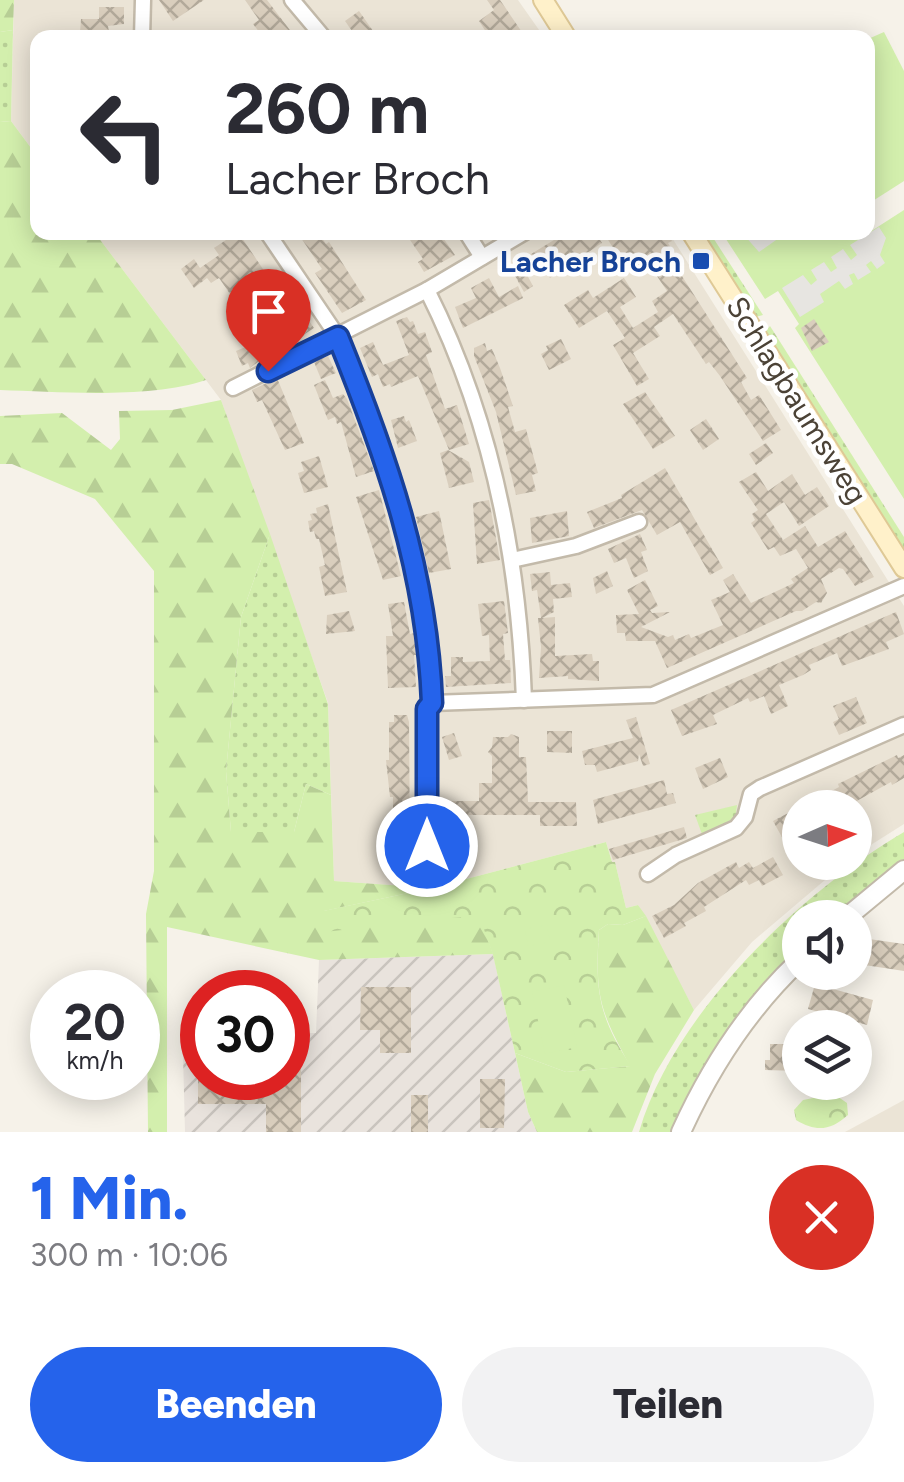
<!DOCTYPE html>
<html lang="de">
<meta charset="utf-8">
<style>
:root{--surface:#fff;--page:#f2f2f3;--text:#2b2b33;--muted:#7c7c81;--accent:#2563eb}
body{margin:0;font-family:Figtree,sans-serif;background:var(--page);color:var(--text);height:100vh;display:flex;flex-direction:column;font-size:38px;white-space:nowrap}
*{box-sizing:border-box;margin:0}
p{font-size:32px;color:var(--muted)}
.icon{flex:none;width:55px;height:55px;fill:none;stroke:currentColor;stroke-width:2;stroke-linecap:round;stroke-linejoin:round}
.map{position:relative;height:1132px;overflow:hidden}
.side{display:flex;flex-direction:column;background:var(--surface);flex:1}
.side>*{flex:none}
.hud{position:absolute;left:30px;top:30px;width:845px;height:210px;border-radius:20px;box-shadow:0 5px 25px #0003;background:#fff;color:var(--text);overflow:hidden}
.needle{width:65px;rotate:87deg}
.tools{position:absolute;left:782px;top:790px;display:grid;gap:20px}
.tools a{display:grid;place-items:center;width:90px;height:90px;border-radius:50%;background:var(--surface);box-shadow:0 5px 25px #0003;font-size:50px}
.speed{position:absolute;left:30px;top:970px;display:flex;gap:20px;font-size:50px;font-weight:700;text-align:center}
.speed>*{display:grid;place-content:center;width:130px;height:130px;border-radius:50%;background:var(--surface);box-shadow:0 5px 25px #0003;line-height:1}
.speed small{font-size:25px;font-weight:400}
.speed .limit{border:15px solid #d22;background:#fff;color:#111}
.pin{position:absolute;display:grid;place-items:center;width:85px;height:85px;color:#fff;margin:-102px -42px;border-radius:50% 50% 50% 0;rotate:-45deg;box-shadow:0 0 10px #0007}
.pin .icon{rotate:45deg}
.me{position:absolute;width:110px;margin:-55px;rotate:0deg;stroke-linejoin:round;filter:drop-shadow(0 0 8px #0008)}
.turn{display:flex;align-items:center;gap:35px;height:210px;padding:0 30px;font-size:45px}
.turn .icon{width:130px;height:130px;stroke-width:2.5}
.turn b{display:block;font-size:70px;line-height:85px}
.round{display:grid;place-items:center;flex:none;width:105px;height:105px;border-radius:52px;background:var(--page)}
.head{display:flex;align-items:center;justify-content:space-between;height:170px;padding:0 30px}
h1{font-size:60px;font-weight:800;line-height:75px;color:var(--accent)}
.primary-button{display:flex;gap:20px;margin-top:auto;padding:20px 30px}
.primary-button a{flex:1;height:115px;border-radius:60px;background:var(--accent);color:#fff;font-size:40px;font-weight:800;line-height:115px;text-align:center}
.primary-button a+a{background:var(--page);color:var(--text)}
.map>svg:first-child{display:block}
.residential{fill:#ebe4d6}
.industrial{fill:url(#industrial-furrows)}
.grass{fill:url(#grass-dots)}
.forest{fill:url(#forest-firs)}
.park{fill:url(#park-crowns)}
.garden{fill:#d3efad}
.parking{fill:#e7e5e1}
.building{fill:url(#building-cross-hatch)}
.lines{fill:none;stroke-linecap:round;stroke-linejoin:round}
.minor-casing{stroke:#c3baaa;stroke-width:19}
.tertiary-casing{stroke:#c3baaa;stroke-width:22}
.secondary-casing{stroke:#dfc996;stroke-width:22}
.minor{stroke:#fff;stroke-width:14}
.tertiary{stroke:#fff;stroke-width:18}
.secondary{stroke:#fff1ca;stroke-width:18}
.route-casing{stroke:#184099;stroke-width:25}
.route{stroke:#2563eb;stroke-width:18}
.transit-dot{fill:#1a4fb4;stroke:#fff;stroke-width:4}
.labels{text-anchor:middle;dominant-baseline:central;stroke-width:9;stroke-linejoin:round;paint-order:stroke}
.transit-label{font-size:30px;font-weight:bold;fill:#164399;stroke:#fff;text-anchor:end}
.street-label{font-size:30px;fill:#4b4236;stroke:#fff}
</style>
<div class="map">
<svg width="904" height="1132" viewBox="0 0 904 1132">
<defs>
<pattern id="industrial-furrows" width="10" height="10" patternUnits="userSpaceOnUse" patternTransform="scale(2.5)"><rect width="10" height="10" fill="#e9e3dd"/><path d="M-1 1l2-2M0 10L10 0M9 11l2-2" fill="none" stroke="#c9c4be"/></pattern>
<pattern id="grass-dots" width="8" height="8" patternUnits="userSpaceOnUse" patternTransform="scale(2.5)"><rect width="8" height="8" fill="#d3efad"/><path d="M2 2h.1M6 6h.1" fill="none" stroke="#b7ce95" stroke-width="1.8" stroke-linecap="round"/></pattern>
<pattern id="forest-firs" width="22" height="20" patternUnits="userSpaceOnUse" patternTransform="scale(2.5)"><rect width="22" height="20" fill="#d3efad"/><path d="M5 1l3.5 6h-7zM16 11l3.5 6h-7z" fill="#b7ce95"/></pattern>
<pattern id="park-crowns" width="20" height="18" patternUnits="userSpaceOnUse" patternTransform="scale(2.5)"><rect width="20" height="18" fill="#d3efad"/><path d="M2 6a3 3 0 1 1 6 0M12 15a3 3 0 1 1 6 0" fill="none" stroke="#b7ce95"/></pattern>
<pattern id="building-cross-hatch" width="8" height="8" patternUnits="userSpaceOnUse" patternTransform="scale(2.5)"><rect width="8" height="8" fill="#d9cebd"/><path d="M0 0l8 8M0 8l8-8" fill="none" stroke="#b2a99a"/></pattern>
</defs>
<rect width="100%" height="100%" fill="#f6f2e9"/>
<g class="residential">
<path d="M14,0H518L544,37L38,38L37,156L11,121Z"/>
<path d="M95,233H669L904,606V824L855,855V808H800V862L845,863L752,942L694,1010L638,905L626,908L615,862H612L606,842L432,888L334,881L328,703L221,400Z"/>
<path d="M904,1100V1132H845Z"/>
</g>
<path class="industrial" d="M493,954L528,1112L537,1132H185L183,1054L193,1039L202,1034V1078H288V1033H316L319,960Z"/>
<g class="grass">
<path d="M13,30L11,121L0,122V32Z"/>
<path d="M704,233H710L763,315L752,318L700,235Z"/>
<path d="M770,326L904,537V556L763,334Z"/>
<path d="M270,534L328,704L331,795L306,784L294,832H231L226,771L241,617Z"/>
<path d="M737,805L735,821L703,837L695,815Z"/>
<path d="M904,832V863L835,917L800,918V950L775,976L673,1132H639C673,1014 800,893 904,832Z"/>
</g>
<g class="forest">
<path d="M0,0H14L13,30L0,32Z"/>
<path d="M11,121L37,156L38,232L95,233L206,380C151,399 60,392 0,390V122Z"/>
<path d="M221,400L270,534L241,617L226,771L231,832H294L306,784L331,795L334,881L432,888L324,911L480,915L493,954L319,960L167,927V1132H148L146,914L154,871V571L95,499L12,464H0V416L62,413L111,450L120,439L119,411L172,410Z"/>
<path d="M646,916L694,1010L655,1074L632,1132H537L528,1112L515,1053L566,1072L630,1066C599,1009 595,996 599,930L608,924L623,925Z"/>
</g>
<g class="park">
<path d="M606,842L612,862H615L626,908L638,905L646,916L623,925L608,924L599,930C595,990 598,1016 631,1066L566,1072L515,1053L493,955L479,915L324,932L323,911L432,888Z"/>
<path d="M834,1094L847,1103L848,1115C830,1131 816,1132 796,1120L794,1110L803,1100Z"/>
</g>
<g class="garden">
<path d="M884,32L904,71V181L868,204V39Z"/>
<path d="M904,210V499L795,328L799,324L778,291L765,299L722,233L859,232L862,237Z"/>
<path d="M547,925L550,942L528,946L525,929Z"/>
<path d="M564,985L577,1047L545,1054L532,992Z"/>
</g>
<g class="parking">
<path d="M879,227L886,238L880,255L885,263L877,269L871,261L866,265L871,272L858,280L854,273L849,275L853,284L845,289L839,281L820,294L824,302L800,317L782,288L803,275L811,285L817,280L811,270L824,262L831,272L837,268L831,257L843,249L851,260L857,255L850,245Z"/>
<path d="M731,233H786L759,252L744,235L733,236Z"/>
</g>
<g class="building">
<path d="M159,0H204L173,21Z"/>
<path d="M245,0H267L296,38H271L269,33L263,37L253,24L259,20Z"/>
<path d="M487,0H500L526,38H490L479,21L494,10Z"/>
<path d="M99,7H124V24L108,26L110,38H86V32H80L81,19H99Z"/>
<path d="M359,11L378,38H357L345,21Z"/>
<path d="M238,232L275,287L282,282L314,328L288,345L280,334L262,342L268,354L250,368L248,363L242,366L236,351L255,343L247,330L273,315L259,293L239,307L219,278L211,283L207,278L194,288L181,269L194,259L200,268L219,255L214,248Z"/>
<path d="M297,232H318L326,244L329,242L366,300L342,313L315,273L322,269Z"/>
<path d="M410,232H439L455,255L424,272L418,262L423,259L410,240L414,238Z"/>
<path d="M567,232H595L602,243L550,278L539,266L526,273L533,286L524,292L510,267Z"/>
<path d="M603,232H667L672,241L668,243L671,248L666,251L747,378L741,382L751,400L759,395L781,430L763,441L720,376L709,362L706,364L673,314L654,327L660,336L633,353L649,379L637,386L613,345L625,338L607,311L579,328L564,305L588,290L593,298L624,278L636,297L620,307L633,328L658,312L652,301L667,291L642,254L624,265Z"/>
<path d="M489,278L499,297L518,286L523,298L463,328L455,307L476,298L471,288Z"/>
<path d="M407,317L410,322L413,321L418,334L425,332L432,352L426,355L445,409L457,405L469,444L449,450L418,376L391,387L390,384L383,387L378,374L372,377L360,348L373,342L383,365L409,355L396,321Z"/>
<path d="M814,319L829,342L812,351L801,328Z"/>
<path d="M561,339L571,359L549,370L541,354L548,350L546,346Z"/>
<path d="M485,343L487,351L492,349L500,368L513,406L508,407L515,432L526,429L538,473L532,475L536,491L516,495L496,412L474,356V348Z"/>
<path d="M328,356L336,373L321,379L314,362Z"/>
<path d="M277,378L304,443L285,450L262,400L257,402L252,390Z"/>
<path d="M325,380L333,398L343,394L347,399L374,471L356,477L341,422L337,424L335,417L328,420L314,385Z"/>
<path d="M645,392L675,436L653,449L623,404Z"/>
<path d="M404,416L406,422L409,420L417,441L398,448L391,420Z"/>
<path d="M706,419L719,439L703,450L690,430Z"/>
<path d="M766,443L773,453L756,465L749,454Z"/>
<path d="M448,450L469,462L474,482L449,488L440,453Z"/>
<path d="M319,456L328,487L304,493L298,473L304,471L301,462Z"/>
<path d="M665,468L723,568L710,575L680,522L657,535L642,510L594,528L587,512L622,498L621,495Z"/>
<path d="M756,472L768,491L792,474L805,495L817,487L829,506L799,526L784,502L766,514L783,540L805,526L818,547L845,531L874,577L855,586L843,569L839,568L821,579L827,593L821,603L816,602L802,611H796L667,668L655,641H626L625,633H617L616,615L639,614L627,590L645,580L658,606L650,610L652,613L670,612L641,627L668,637L673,635L675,640L689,634L691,638L723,625L711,600L730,592L723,580L733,574L751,603L794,583L791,579L808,568L796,549L780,556L774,547L768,550L751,523L755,520L752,514L758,510L739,482Z"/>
<path d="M379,490L401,576L383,580L356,497Z"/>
<path d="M489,500L500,560L477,564L473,503Z"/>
<path d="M328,504L347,592L325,596L319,567L325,565L319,539H316L314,531L310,532L308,521L312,520L310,514L317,513L316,508Z"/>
<path d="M439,511L451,569L429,573L416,517Z"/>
<path d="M567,511L569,536L532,543L530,518Z"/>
<path d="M640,534L647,550L641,552L648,571L634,578L626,558L614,563L608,549Z"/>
<path d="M607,571L613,586L596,594L593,578Z"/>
<path d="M550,572L551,585L570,583L572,597L553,599L554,612L542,618L555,617V656L592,654L593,661H599V681L568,679V676L539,678L541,647L538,618H541L537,590L532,591L530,574Z"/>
<path d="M504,601L508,633L503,634L505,660H510L511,683L446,687L445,676H451V657H463V662L490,661L489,635L482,636L478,604Z"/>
<path d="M404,602L410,634L415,633L418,655H414L416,687L388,688L386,636H393L388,604Z"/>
<path d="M349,611L355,631L326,634L327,615Z"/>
<path d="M896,612L904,634L886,642L889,649L842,666L837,653L809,665L811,670L803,675L779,685L788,706L771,714L764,696L750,702L748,698L713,715L717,724L682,736L671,710Z"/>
<path d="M856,697L867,723L839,735L833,722L839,719L833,706Z"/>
<path d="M394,715H407L409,722L410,856L389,861L385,833H390V821H393V797H390L386,760H389V722H394Z"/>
<path d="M636,717L650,764L643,766L639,754L638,761L597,772L595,765H585L582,751L633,738L626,720Z"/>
<path d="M547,731H572V753L547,752Z"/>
<path d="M454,733L462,756L449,760L442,737Z"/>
<path d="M511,734L519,737V757H526L528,802H576L577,826H540V815H468L464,816V823H441V801H479V783H492V756L488,752L492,747L493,737H508Z"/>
<path d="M897,755L898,758L904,755V778L892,785L891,782L844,808H810L828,798L826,794L839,787L838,784Z"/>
<path d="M720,758L728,777L703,789L695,768Z"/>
<path d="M664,780L667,794L673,793L676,803L598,824L593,800Z"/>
<path d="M794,810L796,815L800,813V830L783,839L773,821Z"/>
<path d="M684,827L687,838L613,860L609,849Z"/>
<path d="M773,857L783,875L762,886L759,880L749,885L746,880L704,907L706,911L684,923L686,926L664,938L652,916L674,905L698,883L736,862L739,868L749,862L753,868Z"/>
<path d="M862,938L904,944V971L858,964Z"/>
<path d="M815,984L873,1000L867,1025L808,1009Z"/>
<path d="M361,987H411V1053H380V1030H360Z"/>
<path d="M770,1044H800V1071L765,1070V1060H770Z"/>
<path d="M288,1052H301V1132H266V1104H198V1078H288Z"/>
<path d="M480,1079H505L504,1128H480Z"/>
<rect x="411" y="1095" width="17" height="37"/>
</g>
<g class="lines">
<g class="minor-casing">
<g id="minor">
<path d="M292,0L324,38"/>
<path d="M142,38L143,0"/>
<path d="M267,232L338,337L381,442L410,542L430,651L432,703L427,709V846"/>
<path d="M466,232L482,257"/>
<path d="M427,290C491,417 519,558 524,700"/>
<path d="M233,388L427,290L525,232"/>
<path d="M512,560L576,546L639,522"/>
<path d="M432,703L653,695L904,586"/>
<path d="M648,874L676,855L736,828L745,817L751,794L760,788L904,725"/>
</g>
</g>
<g class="tertiary-casing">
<g id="tertiary">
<path d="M846,918L904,870"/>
<path d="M681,1132C710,1068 749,1008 800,960"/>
</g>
</g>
<g class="secondary-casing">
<g id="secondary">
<path d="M543,0L567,38"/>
<path d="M691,232L904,568"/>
</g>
</g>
<use href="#minor" class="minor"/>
<use href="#tertiary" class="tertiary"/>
<use href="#secondary" class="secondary"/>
</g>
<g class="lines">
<g class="route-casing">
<path id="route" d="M268,371L338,337C387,458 427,571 432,703L427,709V846"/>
</g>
<use href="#route" class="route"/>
</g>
<rect class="transit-dot" x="691" y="251" width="20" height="20" rx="5"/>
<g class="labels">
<g class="transit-label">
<text x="681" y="261">Lacher Broch</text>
</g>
<g class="street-label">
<text transform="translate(797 400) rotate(58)">Schlagbaumsweg</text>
</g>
</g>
</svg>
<div class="tools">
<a><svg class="needle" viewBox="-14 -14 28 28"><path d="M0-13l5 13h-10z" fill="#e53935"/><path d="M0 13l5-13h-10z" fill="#7c7c81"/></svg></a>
<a><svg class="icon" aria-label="sound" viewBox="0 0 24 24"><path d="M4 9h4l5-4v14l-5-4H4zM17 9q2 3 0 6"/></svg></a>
<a><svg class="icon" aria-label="layers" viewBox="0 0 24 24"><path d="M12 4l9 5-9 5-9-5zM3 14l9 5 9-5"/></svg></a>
</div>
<div class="speed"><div>20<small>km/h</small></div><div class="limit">30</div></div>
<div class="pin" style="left:268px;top:371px;background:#d93025"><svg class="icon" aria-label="arrive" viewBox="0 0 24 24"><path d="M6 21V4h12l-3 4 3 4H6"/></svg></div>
<svg class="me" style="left:427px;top:846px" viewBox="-20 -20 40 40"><circle r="17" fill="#2563eb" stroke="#fff" stroke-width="3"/><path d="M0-11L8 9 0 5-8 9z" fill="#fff"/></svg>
<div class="hud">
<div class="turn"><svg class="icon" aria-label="left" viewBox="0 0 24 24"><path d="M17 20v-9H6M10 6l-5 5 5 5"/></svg><div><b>260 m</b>Lacher Broch</div></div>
</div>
</div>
<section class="side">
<div class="head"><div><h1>1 Min.</h1><p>300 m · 10:06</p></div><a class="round" style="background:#d93025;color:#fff"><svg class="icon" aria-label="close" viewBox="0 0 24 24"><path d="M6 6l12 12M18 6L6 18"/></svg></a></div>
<div class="primary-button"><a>Beenden</a><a>Teilen</a></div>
</section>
